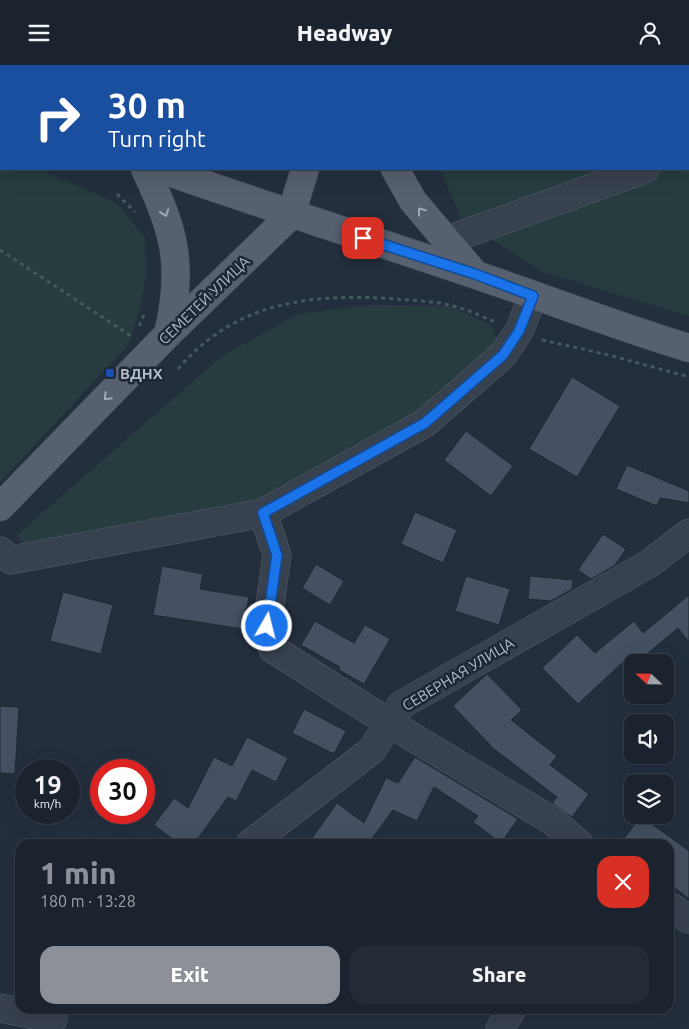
<!DOCTYPE html>
<meta charset="utf-8">
<style>
:root{--surface:#1b232e;--page:#242b36;--text:#f1f3f6;--muted:#a0a4aa;--line:#39404a;--accent:#8c9099}
body{margin:0;font-family:Ubuntu,sans-serif;background:var(--page);color:var(--text);height:100vh;display:flex;flex-direction:column;font-size:19px;white-space:nowrap}
*{box-sizing:border-box;margin:0}
p{font-size:16px;color:var(--muted)}
.icon{flex:none;width:28px;height:28px;fill:none;stroke:currentColor;stroke-width:2;stroke-linecap:round;stroke-linejoin:round}
.map{position:relative;flex:1;overflow:hidden}
.panel{position:absolute;left:15px;top:774px;width:659px;height:175px;display:flex;flex-direction:column;background:var(--surface);border-radius:15px;box-shadow:0 5px 20px #0002,0 0 0 1px var(--line)}
.panel>*{flex:none}
.banner{position:absolute;left:0px;top:0px;width:690px;height:105px;box-shadow:0 5px 20px #0002,0 0 0 1px var(--line);background:#1a4fa0;color:#fff;overflow:hidden}
.needle{width:32px;rotate:292deg}
.fabs{position:absolute;left:624px;top:589px;display:grid;gap:10px}
.fabs a{display:grid;place-items:center;width:50px;height:50px;border-radius:10px;background:var(--surface);box-shadow:0 5px 20px #0002,0 0 0 1px var(--line);font-size:25px}
.speed{position:absolute;left:15px;top:694px;display:flex;gap:10px;font-size:25px;font-weight:700;text-align:center}
.speed>*{display:grid;place-content:center;width:65px;height:65px;border-radius:50%;background:var(--surface);box-shadow:0 5px 20px #0002,0 0 0 1px var(--line);line-height:1}
.speed small{font-size:12px;font-weight:400}
.speed .limit{border:8px solid #d22;background:#fff;color:#111}
.pin{position:absolute;display:grid;place-items:center;width:42px;height:42px;color:#fff;margin:-21px;border-radius:10px;box-shadow:0 2px 8px #0006}
.me{position:absolute;width:55px;margin:-28px;rotate:8deg;stroke-linejoin:round;filter:drop-shadow(0 0 4px #0008)}
.turn{display:flex;align-items:center;gap:18px;height:105px;padding:0 25px;font-size:22px}
.turn .icon{width:65px;height:65px;stroke-width:2.5}
.turn b{display:block;font-size:35px;line-height:42px}
.round{display:grid;place-items:center;flex:none;width:52px;height:52px;border-radius:15px;background:var(--page)}
.headline{display:flex;align-items:center;justify-content:space-between;height:85px;padding:0 25px}
h1{font-size:30px;font-weight:800;line-height:38px;color:var(--accent)}
.action{display:flex;gap:10px;margin-top:auto;padding:10px 25px}
.action a{flex:1;height:58px;border-radius:15px;background:var(--accent);color:#fff;font-size:20px;font-weight:800;line-height:58px;text-align:center}
.action a+a{background:var(--page);color:var(--text)}
header{display:flex;justify-content:space-between;align-items:center;height:65px;padding:0 25px;background:var(--surface);font-size:22px;font-weight:800}
.map>svg:first-child{display:block}
.green{fill:#263c3f}
.building{fill:#455162;stroke:#1f2835}
.lines{fill:none;stroke-linecap:round;stroke-linejoin:round}
.minor-casing{stroke:#565f6c;stroke-width:29}
.major-casing{stroke:#414a57;stroke-width:29}
.path{stroke:#44595c;stroke-width:3;stroke-dasharray:4 4;stroke-linecap:butt}
.minor{stroke:#38414e;stroke-width:28}
.major{stroke:#56606e;stroke-width:28}
.oneway{stroke:#a1aab7}
.route-casing{stroke:#114b97;stroke-width:12}
.route{stroke:#1a73e8;stroke-width:9}
.transit-dot{fill:#1a4fb4;stroke:#1d2633;stroke-width:2}
.labels{text-anchor:middle;dominant-baseline:central;stroke-width:5;stroke-linejoin:round;paint-order:stroke}
.street-label{font-size:15px;fill:#b4bcc9;stroke:#1d2633}
.poi-label{font-size:15px;font-weight:bold;fill:#b4bcc9;stroke:#1d2633;text-anchor:start}
</style>
<header><svg class="icon" aria-label="menu" viewBox="0 0 24 24"><path d="M4 6h16M4 12h16M4 18h16"/></svg>Headway<svg class="icon" aria-label="person" viewBox="0 0 24 24"><circle cx="12" cy="8" r="4"/><path d="M4 21q1-7 8-7t8 7"/></svg></header>
<div class="map">
<svg width="689" height="964" viewBox="0 0 689 964">
<rect width="100%" height="100%" fill="#242f3e"/>
<g class="green">
<path d="M419,0H689V251L543,207L462,156L440,104H689V1Z"/>
<path d="M0,93L1,104L40,105L117,138L145,173L146,211L140,244L128,280L0,417Z"/>
<path d="M371,240L450,241L491,260L498,277L475,302L375,377L264,436L24,480L17,470L222,291L298,249Z"/>
</g>
<g class="building">
<path d="M572,312L620,341L577,412L529,384Z"/>
<path d="M466,366L513,401L491,431L444,395Z"/>
<path d="M627,400L689,426V438L660,433L657,441L616,424Z"/>
<path d="M415,447L457,465L443,498L401,479Z"/>
<path d="M603,469L626,484L615,500L591,514L578,505Z"/>
<path d="M316,499L344,516L330,540L302,523Z"/>
<path d="M162,501L203,509L200,524L249,532L243,564L153,550Z"/>
<path d="M466,511L510,524L499,560L455,546Z"/>
<path d="M530,511L573,515L572,524L551,536L528,534Z"/>
<path d="M63,527L113,540L101,589L50,576Z"/>
<path d="M689,530V577L678,563L636,598H632L629,604L623,597L578,639L542,603L577,570L595,588L634,556L643,568Z"/>
<path d="M315,556L354,578L365,560L390,574L364,619L339,605L340,602L301,580Z"/>
<path d="M487,609L522,645L511,655L557,691L550,700L589,729L572,752L552,738L557,732L494,684L453,641Z"/>
<path d="M0,641L19,642L15,709L0,708Z"/>
<path d="M304,644L346,666L334,689L292,668Z"/>
<path d="M247,672L288,693L276,717L252,705L236,736L228,732L194,779H179L154,760L174,733L188,743L214,692L232,701Z"/>
<path d="M415,692L518,754L501,778L473,757L478,751L434,722L417,756L393,745L368,779H308L337,738L364,758L386,713L398,718Z"/>
<path d="M641,751L689,786V834L669,818V779H620Z"/>
</g>
<g class="lines">
<g class="minor-casing">
<g id="minor">
<path d="M445,176L645,104"/>
<path d="M263,448L277,490L267,561L273,584L389,658L554,757L579,779"/>
<path d="M0,486L11,495L263,448L425,358L503,290L519,266L533,231"/>
<path d="M250,779L372,685L401,640L650,498L689,468"/>
<path d="M669,841L689,854"/>
<path d="M0,943L53,954"/>
<path d="M500,964L512,944"/>
</g>
</g>
<g class="major-casing">
<g id="major">
<path d="M365,0V1"/>
<path d="M318,1V0"/>
<path d="M0,45L1,46"/>
<path d="M145,104C175,166 184,201 168,269"/>
<path d="M160,104C264,140 369,174 473,209C545,233 616,261 689,283"/>
<path d="M395,104L413,136L474,208"/>
<path d="M0,442L168,269L291,150L305,104"/>
</g>
</g>
<g class="path">
<path d="M91,0L95,1"/>
<path d="M148,0L152,1"/>
<path d="M273,0L274,1"/>
<path d="M222,1L224,0"/>
<path d="M251,1L253,0"/>
<path d="M117,129L135,147"/>
<path d="M0,185L131,271"/>
<path d="M139,261L145,248"/>
<path d="M542,275L609,290L689,312"/>
<path d="M178,304C235,236 313,228 396,234C417,236 440,236 460,243C472,246 484,253 496,257"/>
</g>
<use href="#minor" class="minor"/>
<use href="#major" class="major"/>
</g>
<defs><path id="oneway-chevron" d="M-2-3.5L2.5 0L-2 3.5" fill="none" stroke-width="1.6" stroke-linecap="round" stroke-linejoin="round" transform="scale(1.25)"/></defs>
<g class="oneway">
<use href="#oneway-chevron" transform="translate(421 146) rotate(-127)"/>
<use href="#oneway-chevron" transform="translate(165 148) rotate(71)"/>
<use href="#oneway-chevron" transform="translate(107 332) rotate(134)"/>
</g>
<g class="lines">
<g class="route-casing">
<path id="route" d="M267,561L277,490L263,448L425,358L503,290L519,266L533,231L475,209L363,173"/>
</g>
<use href="#route" class="route"/>
</g>
<rect class="transit-dot" x="105" y="303" width="10" height="10" rx="2.5"/>
<g class="labels">
<g class="street-label">
<text transform="translate(204 235) rotate(-44)">СЕМЕТЕЙ УЛИЦА</text>
<text transform="translate(458 609) rotate(-31)">СЕВЕРНАЯ УЛИЦА</text>
</g>
<g class="poi-label">
<text x="120" y="308">ВДНХ</text>
</g>
</g>
</svg>
<div class="fabs">
<a><svg class="needle" viewBox="-14 -14 28 28"><path d="M0-13l5 13h-10z" fill="#e53935"/><path d="M0 13l5-13h-10z" fill="#a0a4aa"/></svg></a>
<a><svg class="icon" aria-label="sound" viewBox="0 0 24 24"><path d="M4 9h4l5-4v14l-5-4H4zM17 9q2 3 0 6"/></svg></a>
<a><svg class="icon" aria-label="layers" viewBox="0 0 24 24"><path d="M12 4l9 5-9 5-9-5zM3 14l9 5 9-5"/></svg></a>
</div>
<div class="speed"><div>19<small>km/h</small></div><div class="limit">30</div></div>
<div class="pin" style="left:363px;top:173px;background:#d93025"><svg class="icon" aria-label="arrive" viewBox="0 0 24 24"><path d="M6 21V4h12l-3 4 3 4H6"/></svg></div>
<svg class="me" style="left:267px;top:561px" viewBox="-20 -20 40 40"><circle r="17" fill="#1a73e8" stroke="#fff" stroke-width="3"/><path d="M0-11L8 9 0 5-8 9z" fill="#fff"/></svg>
<div class="banner">
<div class="turn"><svg class="icon" aria-label="right" viewBox="0 0 24 24"><path d="M7 20v-9h11M14 6l5 5-5 5"/></svg><div><b>30 m</b>Turn right</div></div>
</div>
<section class="panel">
<div class="headline"><div><h1>1 min</h1><p>180 m · 13:28</p></div><a class="round" style="background:#d93025;color:#fff"><svg class="icon" aria-label="close" viewBox="0 0 24 24"><path d="M6 6l12 12M18 6L6 18"/></svg></a></div>
<div class="action"><a>Exit</a><a>Share</a></div>
</section>
</div>
